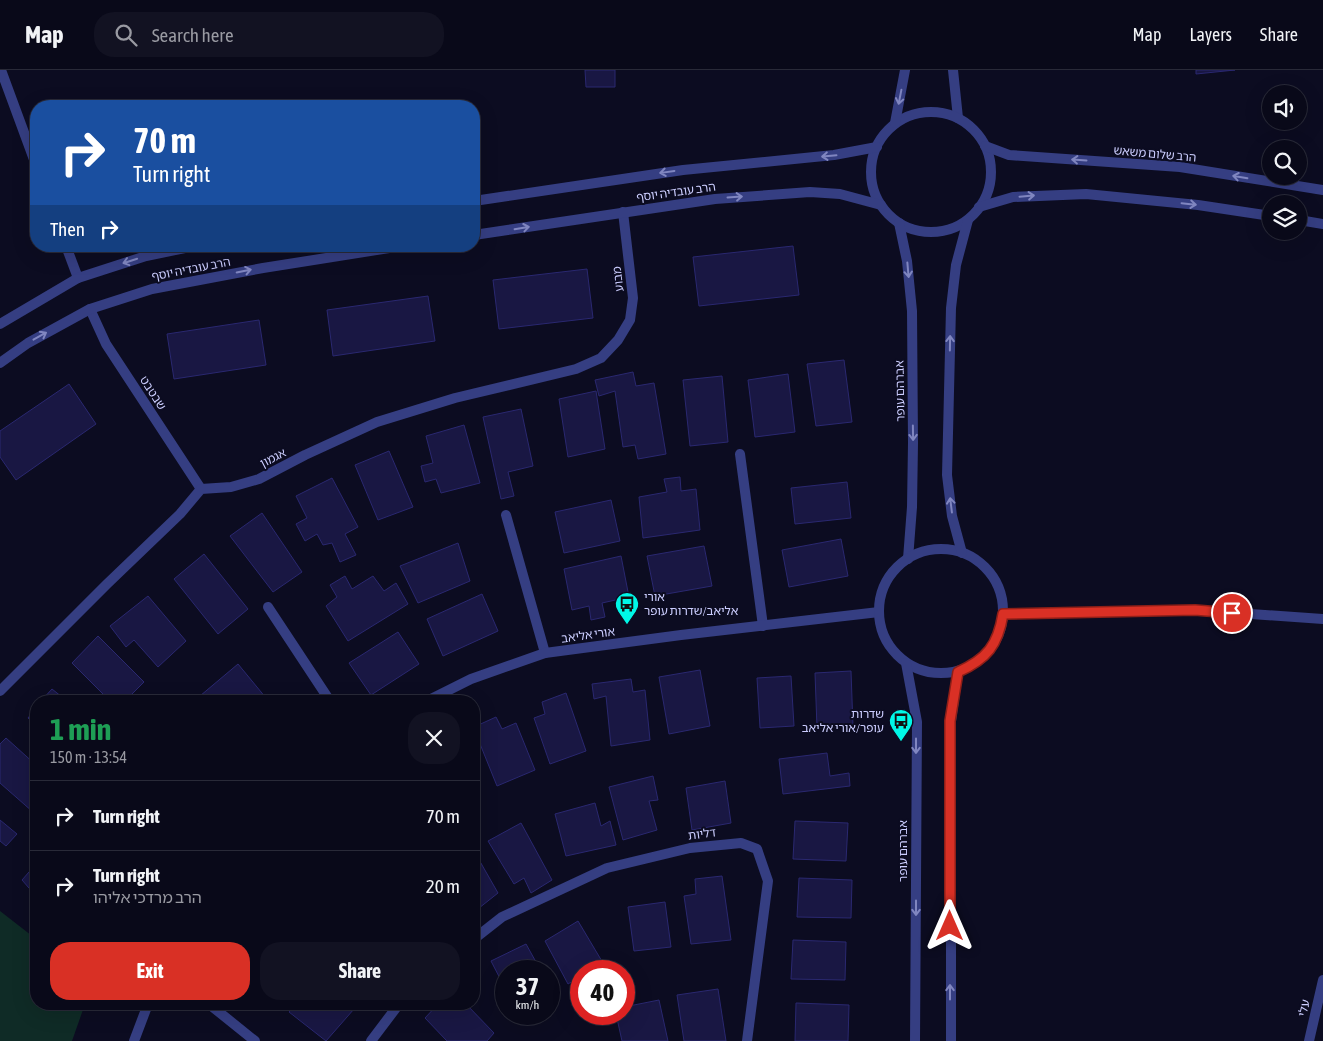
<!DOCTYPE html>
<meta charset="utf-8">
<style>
:root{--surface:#090919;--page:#121222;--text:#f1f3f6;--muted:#999aa2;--line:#292a38;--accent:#d93025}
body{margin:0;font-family:"Asap Condensed","Noto Sans Hebrew",sans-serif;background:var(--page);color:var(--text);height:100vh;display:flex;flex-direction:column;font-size:19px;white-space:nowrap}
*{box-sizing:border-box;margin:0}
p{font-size:16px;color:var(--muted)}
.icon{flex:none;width:28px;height:28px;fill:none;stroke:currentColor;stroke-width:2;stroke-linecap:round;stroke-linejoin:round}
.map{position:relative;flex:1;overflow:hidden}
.panel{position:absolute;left:30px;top:625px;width:450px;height:315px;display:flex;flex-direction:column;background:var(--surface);border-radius:20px;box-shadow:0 5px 20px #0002,0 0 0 1px var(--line)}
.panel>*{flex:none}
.banner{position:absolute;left:30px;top:30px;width:450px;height:152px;border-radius:20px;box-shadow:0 5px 20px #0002,0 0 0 1px var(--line);background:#1a4fa0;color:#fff;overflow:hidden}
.buttons{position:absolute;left:1262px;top:15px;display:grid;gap:10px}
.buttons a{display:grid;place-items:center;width:45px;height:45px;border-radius:50%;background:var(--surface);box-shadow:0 5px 20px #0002,0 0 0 1px var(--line);font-size:25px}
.speed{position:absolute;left:495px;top:890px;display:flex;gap:10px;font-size:25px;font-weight:700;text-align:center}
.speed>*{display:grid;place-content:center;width:65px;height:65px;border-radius:50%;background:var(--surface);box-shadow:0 5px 20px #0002,0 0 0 1px var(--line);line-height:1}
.speed small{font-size:12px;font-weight:400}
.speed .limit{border:8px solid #d22;background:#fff;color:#111}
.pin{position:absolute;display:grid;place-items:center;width:42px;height:42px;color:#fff;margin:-21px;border:2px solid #fff;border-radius:50%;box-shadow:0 1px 5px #0007}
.me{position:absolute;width:55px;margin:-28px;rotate:0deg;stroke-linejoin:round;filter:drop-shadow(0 0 4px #0008)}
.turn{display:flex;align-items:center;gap:18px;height:105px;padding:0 20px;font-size:22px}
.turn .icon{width:65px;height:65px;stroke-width:2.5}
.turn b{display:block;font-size:35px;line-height:42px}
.then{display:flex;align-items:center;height:48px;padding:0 20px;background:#0003;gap:10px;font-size:19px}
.round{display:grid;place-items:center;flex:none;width:52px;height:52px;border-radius:20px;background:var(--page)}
.headline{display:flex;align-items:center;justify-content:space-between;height:85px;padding:0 20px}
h1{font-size:30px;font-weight:700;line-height:38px;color:#1e9e55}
.button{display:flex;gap:10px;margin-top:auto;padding:10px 20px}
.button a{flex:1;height:58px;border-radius:20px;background:var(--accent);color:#fff;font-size:20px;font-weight:700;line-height:58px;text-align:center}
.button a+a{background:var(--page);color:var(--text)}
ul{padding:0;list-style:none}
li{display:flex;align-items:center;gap:15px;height:70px;padding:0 20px;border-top:1px solid var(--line)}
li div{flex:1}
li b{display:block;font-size:19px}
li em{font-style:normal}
header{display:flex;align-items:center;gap:30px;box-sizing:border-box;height:70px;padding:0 25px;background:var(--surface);border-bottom:1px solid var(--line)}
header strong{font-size:24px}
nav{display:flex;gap:28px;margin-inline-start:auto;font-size:18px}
.search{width:350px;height:45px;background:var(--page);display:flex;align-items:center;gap:12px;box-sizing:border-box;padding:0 18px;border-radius:20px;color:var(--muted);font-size:19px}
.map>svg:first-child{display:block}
.green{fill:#0f2b26}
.building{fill:#191743;stroke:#2a2870}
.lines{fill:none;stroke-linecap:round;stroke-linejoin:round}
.pedestrian{stroke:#353e82;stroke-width:10}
.minor{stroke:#353e82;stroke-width:10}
.tertiary{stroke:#353e82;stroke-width:10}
.oneway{stroke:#8086c0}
.route-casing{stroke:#8d1f18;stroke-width:12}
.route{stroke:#d93025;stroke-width:9}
.labels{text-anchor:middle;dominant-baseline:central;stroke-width:4;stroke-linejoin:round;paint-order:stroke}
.street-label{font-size:12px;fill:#ccceff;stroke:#0c0c21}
.poi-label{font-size:12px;fill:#ccceff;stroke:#0c0c21;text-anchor:start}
</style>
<header>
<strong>Map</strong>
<div class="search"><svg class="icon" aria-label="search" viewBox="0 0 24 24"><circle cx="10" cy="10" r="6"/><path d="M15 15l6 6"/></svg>Search here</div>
<nav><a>Map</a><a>Layers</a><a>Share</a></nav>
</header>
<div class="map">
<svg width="1323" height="971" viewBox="0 0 1323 971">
<rect width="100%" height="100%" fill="#0c0c21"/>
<path class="green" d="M0,841L36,869V934H85L72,971H0Z"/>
<g class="building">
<path d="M585,0H615V17H586Z"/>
<path d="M1196,0H1235L1196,4Z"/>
<path d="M793,176L799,225L699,236L693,187Z"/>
<path d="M587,199L593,248L499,259L493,210Z"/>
<path d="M428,226L435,271L333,286L327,240Z"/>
<path d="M259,250L266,295L174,309L167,264Z"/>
<path d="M844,290L852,352L816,356L807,294Z"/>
<path d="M633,302L636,316L654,313L666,384L638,389L635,375L623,377L615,321L599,326L595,310Z"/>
<path d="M788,304L795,362L755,367L748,310Z"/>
<path d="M722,306L728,372L690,376L683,310Z"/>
<path d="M69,314L96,354L16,410L0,387V361Z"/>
<path d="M596,321L605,379L568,387L559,329Z"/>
<path d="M521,339L533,396L508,402L514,426L501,429L483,347Z"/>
<path d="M464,355L480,413L441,423L436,409L425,412L421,396L433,393L426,366Z"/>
<path d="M389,381L413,437L378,450L355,395Z"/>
<path d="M680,407L681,421L696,419L700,460L643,468L639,427L667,422L664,409Z"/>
<path d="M332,408L358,457L345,464L356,485L340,492L332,473L323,475L317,464L305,471L296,454L307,448L296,426Z"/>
<path d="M847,412L851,448L795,454L791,418Z"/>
<path d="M611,430L620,471L564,483L555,442Z"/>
<path d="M262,443L302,502L273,522L230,466Z"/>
<path d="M841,469L848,506L789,517L782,480Z"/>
<path d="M458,473L470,511L418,533L400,496Z"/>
<path d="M704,476L712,516L655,526L647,486Z"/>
<path d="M204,484L248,539L218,564L174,509Z"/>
<path d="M621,486L629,527L602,533L605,547L591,550L589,536L572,540L564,499Z"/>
<path d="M345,506L352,519L373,506L384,521L396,513L408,534L348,571L326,536L337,527L330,515Z"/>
<path d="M482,524L498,561L443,586L427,549Z"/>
<path d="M148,526L186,571L158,597L134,570L126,577L110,556Z"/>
<path d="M398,562L419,594L371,625L349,593Z"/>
<path d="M98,566L144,612L125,631H110L72,593Z"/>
<path d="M238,594L266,628L263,631H194Z"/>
<path d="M700,600L710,656L669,664L659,607Z"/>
<path d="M851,601L853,657L817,658L815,603Z"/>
<path d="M791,606L794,656L760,658L757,608Z"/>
<path d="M631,609L633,622L645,620L650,670L611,676L606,626L594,629L592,614Z"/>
<path d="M52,619L67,631H41Z"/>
<path d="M566,623L586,681L550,694L534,648L545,644L542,632Z"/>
<path d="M36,638V655L28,648Z"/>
<path d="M496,647L502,659L516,653L535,700L497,716L474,659V657Z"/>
<path d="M6,668L36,695V739L33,742L0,713V674Z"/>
<path d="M827,683L830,706L849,703L850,716L783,724L779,689Z"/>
<path d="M653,706L658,730L649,731L657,760L623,770L609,717Z"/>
<path d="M725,711L731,753L692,760L686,718Z"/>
<path d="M595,733L601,756L610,751L616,775L566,786L555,744Z"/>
<path d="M0,750L17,764L6,776L0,771Z"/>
<path d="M795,751L848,753L846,791L793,789Z"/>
<path d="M521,753L552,810L531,823L524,808L514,814L488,771Z"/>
<path d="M474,781L498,823L474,842Z"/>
<path d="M36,794V826L22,810Z"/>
<path d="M722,806L731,870L691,874L684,826L696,824L695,809Z"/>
<path d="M799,808L852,810L851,848L797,847Z"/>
<path d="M665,832L671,877L634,881L628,837Z"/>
<path d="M578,851L603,893L590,901H581V906L568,914L545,871Z"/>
<path d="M793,870L846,872L845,910L791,909Z"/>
<path d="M526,874L541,901H506V920L491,891Z"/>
<path d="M718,919L726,971H684L677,925Z"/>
<path d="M659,930L668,971H622L616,944H624V937Z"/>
<path d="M796,933L849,935L848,971H795Z"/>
<path d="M296,934H348L354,939L326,971L289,942Z"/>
<path d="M438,934H466L494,963L487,971H447L425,948Z"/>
</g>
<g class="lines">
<g class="pedestrian">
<path d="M740,384L763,556"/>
<path d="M506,445L545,583"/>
<path d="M268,537L330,631"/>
<path d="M474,869L502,847L607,798L690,778L741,773L757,779L768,811L747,971"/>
<path d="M371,971L399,934"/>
</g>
<g class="minor">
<path d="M1,0L36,95"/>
<path d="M66,176L78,208"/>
<path d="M90,239L106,274L201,419"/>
<path d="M1003,544L1195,540L1323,549"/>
<path d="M0,621L107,514L180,444L201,419L231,417L259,409L305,385L377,352L455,328L576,299L601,288L618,270L630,250L633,228L623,142"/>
<path d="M427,631L471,609L545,583L681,565L879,542"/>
<path d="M209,934L255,971"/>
<path d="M134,971L148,934"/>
<path d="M1309,971L1323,910"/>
</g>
<g class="tertiary">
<path d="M953,0L958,48"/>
<circle cx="931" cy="102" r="60"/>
<path d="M895,53L905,0"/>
<path d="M985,76L1009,85L1180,97L1323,120"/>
<path d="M474,131L683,100L834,85L877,77"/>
<path d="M979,137L1013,127L1086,124L1198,135L1271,146"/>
<path d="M1299,150L1323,154"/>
<path d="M899,153L907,191L912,241L913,373L912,437L908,489"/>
<path d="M474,165L715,129L810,122L840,124L881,135"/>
<path d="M0,254L78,208L146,186L195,176"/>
<path d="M0,293L28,273L90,239L152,219L263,198L402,176"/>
<circle cx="941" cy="541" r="62"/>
<path d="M962,483L952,446L947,405L951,238L956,195L968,150"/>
<path d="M906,593L917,652L915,971"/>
<path d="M951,971V651L958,602"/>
</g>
</g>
<defs><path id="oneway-shaft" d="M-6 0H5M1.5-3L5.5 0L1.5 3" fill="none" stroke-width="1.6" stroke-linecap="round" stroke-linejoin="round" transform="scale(1.25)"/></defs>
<g class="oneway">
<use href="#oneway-shaft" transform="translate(900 27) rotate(101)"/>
<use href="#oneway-shaft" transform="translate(829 86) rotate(175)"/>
<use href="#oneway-shaft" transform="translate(1079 90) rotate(-176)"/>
<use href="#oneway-shaft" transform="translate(667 102) rotate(172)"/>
<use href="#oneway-shaft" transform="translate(1240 107) rotate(-171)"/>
<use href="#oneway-shaft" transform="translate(1027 126) rotate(-5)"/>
<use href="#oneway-shaft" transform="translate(735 127) rotate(-4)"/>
<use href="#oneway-shaft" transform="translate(1189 134) rotate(6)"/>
<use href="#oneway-shaft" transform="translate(522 158) rotate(-9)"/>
<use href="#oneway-shaft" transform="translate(130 191) rotate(162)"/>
<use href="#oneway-shaft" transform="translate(908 200) rotate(85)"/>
<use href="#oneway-shaft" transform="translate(244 201) rotate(-11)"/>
<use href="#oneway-shaft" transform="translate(40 266) rotate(-29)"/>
<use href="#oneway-shaft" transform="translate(950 273) rotate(-89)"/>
<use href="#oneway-shaft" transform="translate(913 363) rotate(89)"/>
<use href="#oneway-shaft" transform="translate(951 435) rotate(-97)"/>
<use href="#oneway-shaft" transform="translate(916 676) rotate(90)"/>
<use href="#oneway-shaft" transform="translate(916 838) rotate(90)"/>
<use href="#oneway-shaft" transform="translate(950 922) rotate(-90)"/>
</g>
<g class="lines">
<g class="route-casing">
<path id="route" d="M950,856V651L958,602C987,589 998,575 1003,544L1195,540L1232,543"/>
</g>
<use href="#route" class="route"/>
</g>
<defs>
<g id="bus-pin" transform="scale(1.25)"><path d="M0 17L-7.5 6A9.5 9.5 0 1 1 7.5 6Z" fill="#00f7e7" stroke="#0c0c21"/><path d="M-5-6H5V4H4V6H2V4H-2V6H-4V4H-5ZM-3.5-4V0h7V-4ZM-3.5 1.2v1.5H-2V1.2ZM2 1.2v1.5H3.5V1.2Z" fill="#111"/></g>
</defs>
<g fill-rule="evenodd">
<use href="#bus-pin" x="627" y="534"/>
<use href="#bus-pin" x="901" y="651"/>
</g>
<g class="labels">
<g class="street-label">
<text transform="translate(1155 84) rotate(5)">הרב שלום משאש</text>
<text transform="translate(676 122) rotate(-8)">הרב עובדיה יוסף</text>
<text transform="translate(191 199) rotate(-11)">הרב עובדיה יוסף</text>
<text transform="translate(618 209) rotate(-97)">מבוע</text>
<text transform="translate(900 321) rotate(-91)">אברהם עופר</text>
<text transform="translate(153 323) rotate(57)">שבטבט</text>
<text transform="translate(273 388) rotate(-27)">אגמון</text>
<text transform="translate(588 565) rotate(-8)">אורי אליאב</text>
<text transform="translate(702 764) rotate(-7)">דליות</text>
<text transform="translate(903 781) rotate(-90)">אברהם עופר</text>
<text transform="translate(1304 938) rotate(-77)">עלי</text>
</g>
<g class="poi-label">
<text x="644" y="527">אורי<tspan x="644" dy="14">אליאב/שדרות עופר</tspan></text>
<text x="884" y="644" text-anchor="end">שדרות<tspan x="884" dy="14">עופר/אורי אליאב</tspan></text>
</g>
</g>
</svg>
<div class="buttons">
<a><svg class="icon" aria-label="sound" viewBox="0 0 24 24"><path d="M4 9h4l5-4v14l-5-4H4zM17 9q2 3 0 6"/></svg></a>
<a><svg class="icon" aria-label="search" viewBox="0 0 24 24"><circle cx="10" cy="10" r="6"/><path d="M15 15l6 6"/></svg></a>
<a><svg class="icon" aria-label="layers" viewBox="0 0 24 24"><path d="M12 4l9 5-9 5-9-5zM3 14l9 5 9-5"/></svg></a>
</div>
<div class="speed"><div>37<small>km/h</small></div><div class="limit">40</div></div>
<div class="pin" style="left:1232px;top:543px;background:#d93025"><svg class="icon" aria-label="arrive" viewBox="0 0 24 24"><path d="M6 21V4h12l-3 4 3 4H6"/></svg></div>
<svg class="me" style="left:950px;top:856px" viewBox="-20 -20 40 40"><path d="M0-17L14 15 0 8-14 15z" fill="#d93025" stroke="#fff" stroke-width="4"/></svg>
<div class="banner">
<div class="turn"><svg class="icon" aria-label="right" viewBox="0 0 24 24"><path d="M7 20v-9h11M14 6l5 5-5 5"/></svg><div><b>70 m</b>Turn right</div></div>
<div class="then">Then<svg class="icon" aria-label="right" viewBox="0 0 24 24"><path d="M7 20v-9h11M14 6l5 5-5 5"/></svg></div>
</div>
<section class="panel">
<div class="headline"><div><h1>1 min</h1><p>150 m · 13:54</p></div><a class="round"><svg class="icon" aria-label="close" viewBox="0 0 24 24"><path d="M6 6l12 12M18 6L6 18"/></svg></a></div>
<ul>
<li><svg class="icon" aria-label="right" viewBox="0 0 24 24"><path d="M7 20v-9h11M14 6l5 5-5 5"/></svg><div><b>Turn right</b></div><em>70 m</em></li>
<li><svg class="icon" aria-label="right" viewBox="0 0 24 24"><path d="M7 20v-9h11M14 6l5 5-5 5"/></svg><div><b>Turn right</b><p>הרב מרדכי אליהו</p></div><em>20 m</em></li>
</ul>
<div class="button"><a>Exit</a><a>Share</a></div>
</section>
</div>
